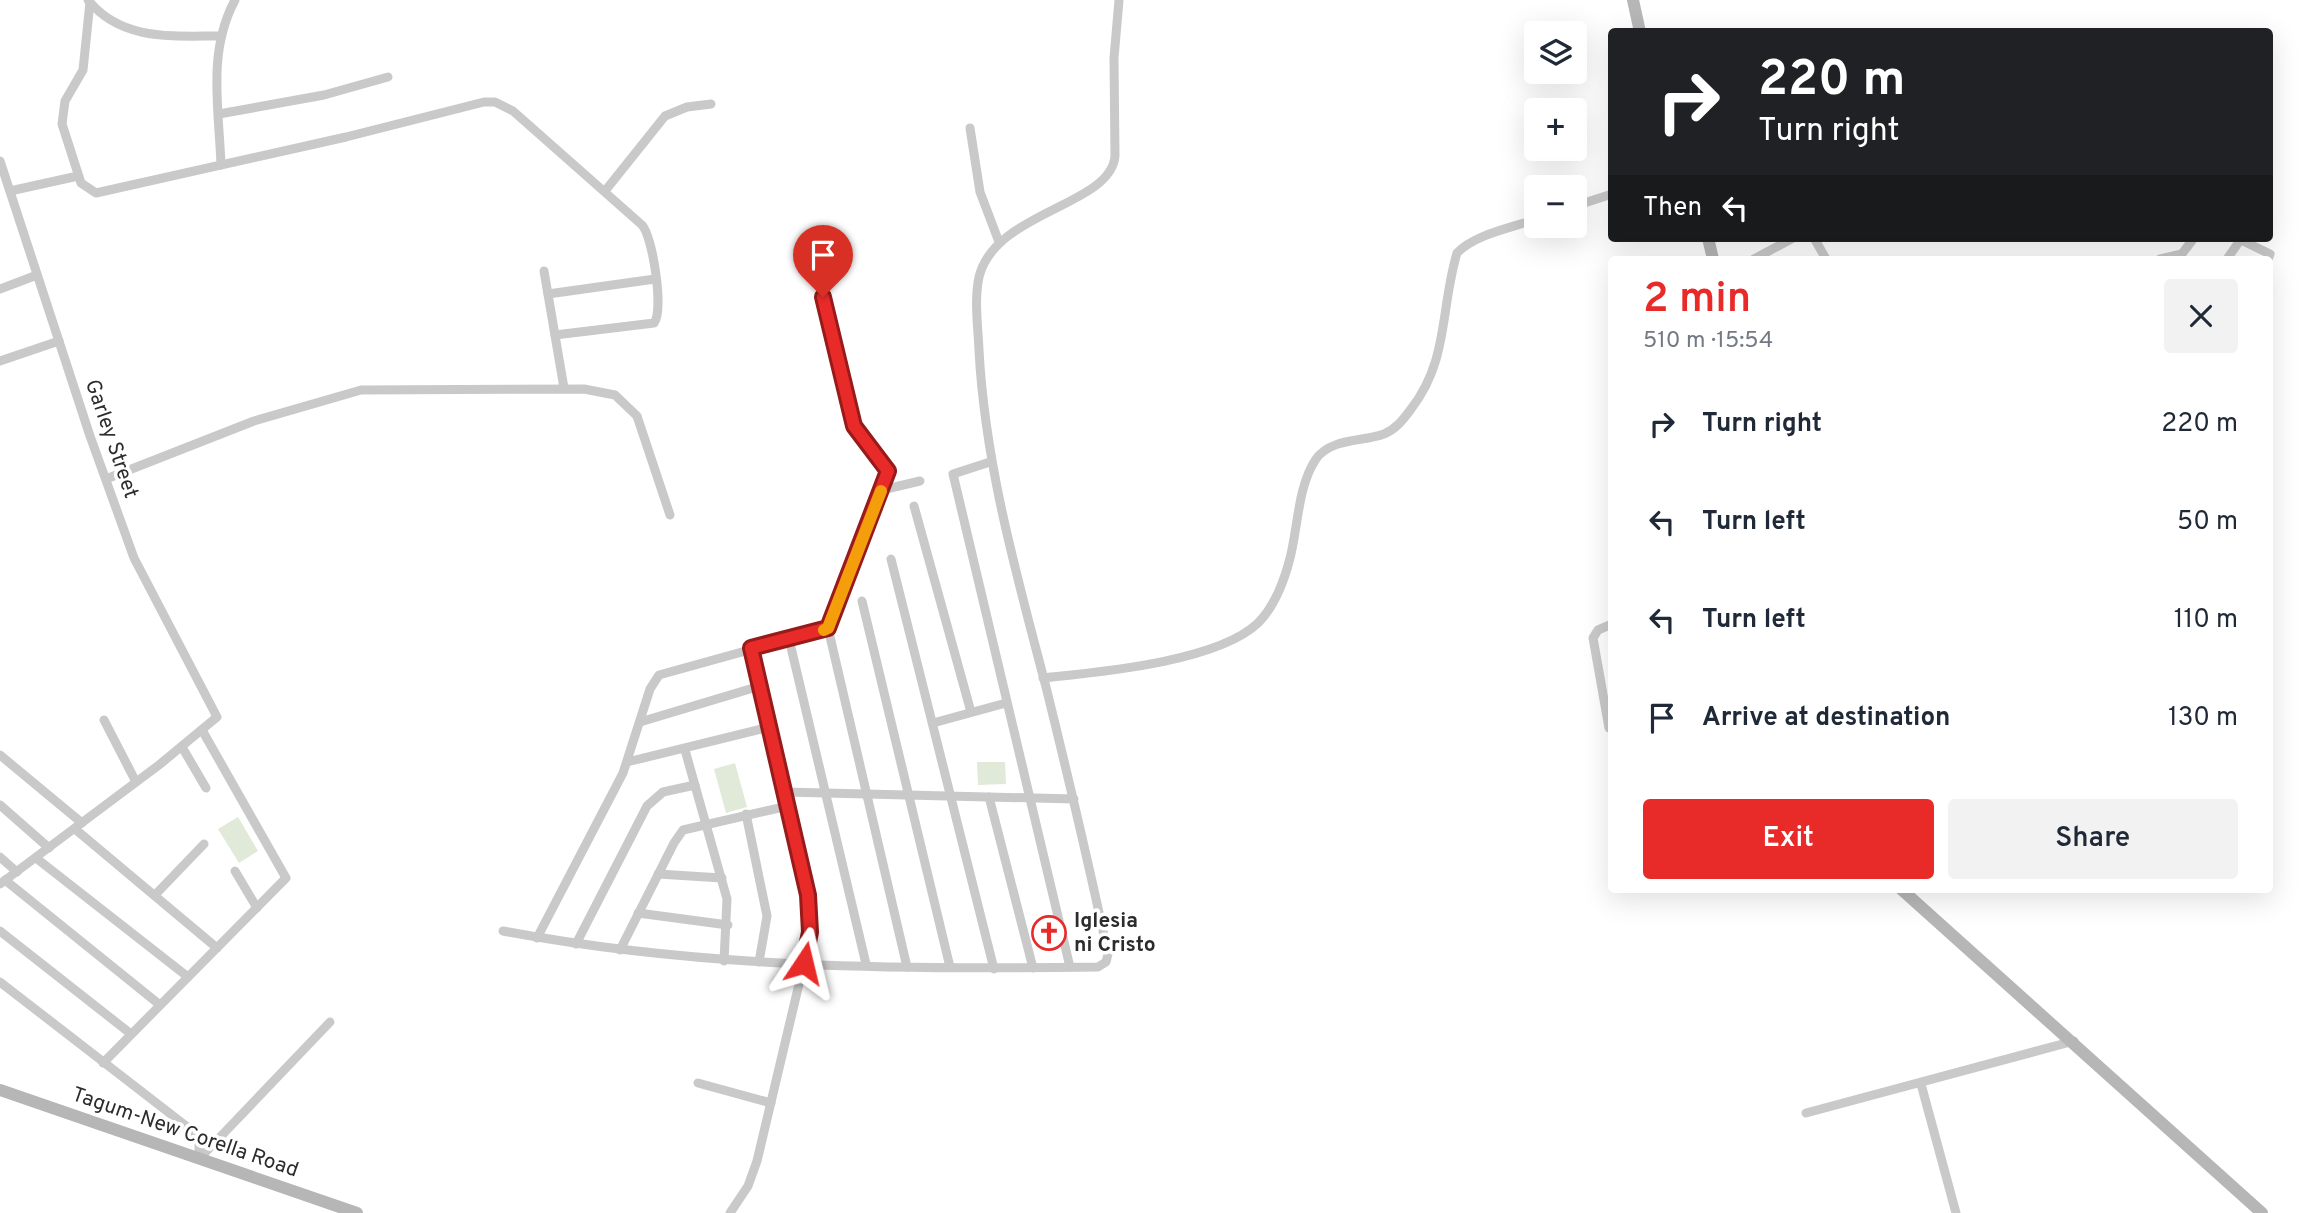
<!DOCTYPE html>
<meta charset="utf-8">
<style>
:root{--surface:#fff;--page:#f2f2f3;--text:#1f2937;--muted:#747a83;--accent:#e82a29}
body{margin:0;font-family:Overpass,sans-serif;background:var(--page);color:var(--text);height:100vh;display:flex;flex-direction:column;font-size:26px;white-space:nowrap}
*{box-sizing:border-box;margin:0}
p{font-size:23px;color:var(--muted)}
.icon{flex:none;width:38px;height:38px;fill:none;stroke:currentColor;stroke-width:2;stroke-linecap:round;stroke-linejoin:round}
.map{position:relative;flex:1;overflow:hidden}
.details{position:absolute;left:1608px;top:256px;width:665px;height:637px;display:flex;flex-direction:column;background:var(--surface);border-radius:7px;box-shadow:0 7px 28px #0002}
.details>*{flex:none}
.guide{position:absolute;left:1608px;top:28px;width:665px;height:214px;border-radius:7px;box-shadow:0 7px 28px #0002;background:#202124;color:#fff;overflow:hidden}
.controls{position:absolute;left:1524px;top:21px;display:grid;gap:14px}
.controls a{display:grid;place-items:center;width:63px;height:63px;border-radius:7px;background:var(--surface);box-shadow:0 7px 28px #0002;font-size:35px}
.pin{position:absolute;display:grid;place-items:center;width:60px;height:60px;color:#fff;margin:-72px -30px;border-radius:50% 50% 50% 0;rotate:-45deg;box-shadow:0 0 7px #0007}
.pin .icon{rotate:45deg}
.me{position:absolute;width:77px;margin:-38px;rotate:10deg;stroke-linejoin:round;filter:drop-shadow(0 0 5px #0008)}
.turn{display:flex;align-items:center;gap:24px;height:147px;padding:0 35px;font-size:32px}
.turn .icon{width:91px;height:91px;stroke-width:2.5}
.turn b{display:block;font-size:49px;line-height:60px}
.then{display:flex;align-items:center;height:66px;padding:0 35px;background:#0003;gap:14px;font-size:26px}
.round{display:grid;place-items:center;flex:none;width:74px;height:74px;border-radius:7px;background:var(--page)}
.headline{display:flex;align-items:center;justify-content:space-between;height:119px;padding:0 35px}
h1{font-size:42px;font-weight:600;line-height:52px;color:var(--accent)}
.primary-button{display:flex;gap:14px;margin-top:auto;padding:14px 35px}
.primary-button a{flex:1;height:80px;border-radius:7px;background:var(--accent);color:#fff;font-size:28px;font-weight:600;line-height:80px;text-align:center}
.primary-button a+a{background:var(--page);color:var(--text)}
ul{padding:0;list-style:none}
li{display:flex;align-items:center;gap:21px;height:98px;padding:0 35px}
li div{flex:1}
li b{display:block;font-size:26px}
li em{font-style:normal}
.map>svg:first-child{display:block}
.green{fill:#e1ead9}
.lines{fill:none;stroke-linecap:round;stroke-linejoin:round}
.street{stroke:#c9c9c9;stroke-width:9}
.secondary{stroke:#b6b6b6;stroke-width:12}
.route-casing{stroke:#971b1b;stroke-width:18}
.route{stroke:#e82a29;stroke-width:12}
.slow{stroke:#f59e0b;stroke-width:12}
.labels{text-anchor:middle;dominant-baseline:central;stroke-width:7;stroke-linejoin:round;paint-order:stroke}
.street-label{font-size:21px;fill:#2c2c2c;stroke:#fff}
.poi-label{font-size:21px;font-weight:bold;fill:#2c2c2c;stroke:#fff;text-anchor:start}
</style>
<div class="map">
<svg width="2302" height="1213" viewBox="0 0 2302 1213">
<rect width="100%" height="100%" fill="#fff"/>
<g class="green">
<path d="M1005,762L1006,784L978,785L977,762Z"/>
<path d="M735,763L747,807L726,813L714,769Z"/>
<path d="M238,817L258,851L239,863L218,829Z"/>
</g>
<g class="lines">
<g class="street">
<path d="M88,0C121,41 172,36 219,36"/>
<path d="M90,2L83,70L65,101L62,124L81,183L96,193L346,137L484,102H495L513,111L642,225C653,237 664,311 654,323L555,335"/>
<path d="M219,114L324,95L388,77"/>
<path d="M970,128L980,192L999,242"/>
<path d="M0,161L90,436L134,558L217,717L159,765L0,884"/>
<path d="M221,165C219,109 207,52 235,0"/>
<path d="M10,191L78,176"/>
<path d="M605,191L665,116L687,107L711,104"/>
<path d="M1575,206L1612,194"/>
<path d="M1814,238L1826,259"/>
<path d="M2237,238L2270,254L2268,259"/>
<path d="M1754,259L1793,238"/>
<path d="M2160,259L2182,254"/>
<path d="M2178,259L2194,238"/>
<path d="M2227,259L2241,239"/>
<path d="M544,271L564,388"/>
<path d="M818,274L849,413L854,426L888,471L828,628L907,967"/>
<path d="M0,289L37,275"/>
<path d="M548,294L655,279"/>
<path d="M0,361L59,341"/>
<path d="M990,462L953,474L1070,967"/>
<path d="M106,479L254,421L361,390L584,389L615,395L637,416L670,515"/>
<path d="M882,490L920,481"/>
<path d="M914,506L971,712"/>
<path d="M891,559L994,969"/>
<path d="M862,601L950,967"/>
<path d="M789,639L866,964"/>
<path d="M1043,678C1099,672 1217,662 1258,623C1274,607 1283,584 1289,562C1298,531 1297,487 1316,459C1331,438 1362,442 1384,434C1396,429 1403,420 1411,409C1449,360 1440,310 1457,253C1475,234 1512,228 1536,219"/>
<path d="M104,720L136,782"/>
<path d="M640,722L760,686"/>
<path d="M933,723L1006,703"/>
<path d="M1609,728L1593,638L1598,630L1612,624"/>
<path d="M182,747L206,788"/>
<path d="M685,750L727,899L724,961"/>
<path d="M0,755L82,823"/>
<path d="M627,762L770,727"/>
<path d="M785,792L1074,799"/>
<path d="M989,797L1033,968"/>
<path d="M0,805L49,848"/>
<path d="M746,814L767,916L759,962"/>
<path d="M75,829L217,948"/>
<path d="M0,857L17,872"/>
<path d="M36,858L188,977"/>
<path d="M235,871L257,908"/>
<path d="M658,874L722,878"/>
<path d="M5,880L160,1005"/>
<path d="M155,895L204,844"/>
<path d="M638,913L728,925"/>
<path d="M0,931L131,1034"/>
<path d="M503,931C698,968 899,970 1098,967L1106,962L1108,954C1089,865 1068,776 1046,687C1017,576 985,465 979,350C978,327 974,300 979,277C995,211 1111,206 1115,156L1114,58L1119,0"/>
<path d="M537,938L623,773L650,689L659,675L828,628"/>
<path d="M576,944L647,806L663,792L695,785"/>
<path d="M620,950L674,843L683,830L788,806"/>
<path d="M0,982L190,1129L199,1142V1158"/>
<path d="M103,1063L286,878L202,730"/>
<path d="M698,1083L771,1103"/>
<path d="M1921,1084L1956,1213"/>
<path d="M1806,1113L2074,1041"/>
<path d="M201,1157L330,1022"/>
<path d="M730,1213L748,1186L757,1161L804,963L811,913L751,647"/>
</g>
<g class="secondary">
<path d="M1633,0L1640,32"/>
<path d="M1708,238L1713,259"/>
<path d="M1901,889L2262,1213"/>
<path d="M0,1090L357,1213"/>
</g>
</g>
<g class="lines">
<g class="route-casing">
<path id="route" d="M804,963L810,932L808,895L751,648L828,628L888,471L854,426L823,297"/>
</g>
<use href="#route" class="route"/>
<path class="slow" d="M824,630L828,628L881,491"/>
</g>
<defs>
<g id="church-ring" transform="scale(1.75)"><circle r="9.5" fill="#fff" stroke="#e82a29" stroke-width="1.5"/><path d="M-1.2-6h2.4v3.5h3.3v2.4h-3.3V6h-2.4V-.1h-3.3v-2.4h3.3Z" fill="#e82a29"/></g>
</defs>
<g fill-rule="evenodd">
<use href="#church-ring" x="1049" y="933"/>
</g>
<g class="labels">
<g class="street-label">
<text transform="translate(111 439) rotate(71)">Garley Street</text>
<text transform="translate(185 1133) rotate(19)">Tagum-New Corella Road</text>
</g>
<g class="poi-label">
<text x="1074" y="921">Iglesia<tspan x="1074" dy="24">ni Cristo</tspan></text>
</g>
</g>
</svg>
<div class="controls">
<a><svg class="icon" aria-label="layers" viewBox="0 0 24 24"><path d="M12 4l9 5-9 5-9-5zM3 14l9 5 9-5"/></svg></a>
<a>+</a>
<a>−</a>
</div>
<div class="pin" style="left:823px;top:297px;background:#d93025"><svg class="icon" aria-label="arrive" viewBox="0 0 24 24"><path d="M6 21V4h12l-3 4 3 4H6"/></svg></div>
<svg class="me" style="left:804px;top:963px" viewBox="-20 -20 40 40"><path d="M0-17L14 15 0 8-14 15z" fill="#e82a29" stroke="#fff" stroke-width="4"/></svg>
<div class="guide">
<div class="turn"><svg class="icon" aria-label="right" viewBox="0 0 24 24"><path d="M7 20v-9h11M14 6l5 5-5 5"/></svg><div><b>220 m</b>Turn right</div></div>
<div class="then">Then<svg class="icon" aria-label="left" viewBox="0 0 24 24"><path d="M17 20v-9H6M10 6l-5 5 5 5"/></svg></div>
</div>
<section class="details">
<div class="headline"><div><h1>2 min</h1><p>510 m · 15:54</p></div><a class="round"><svg class="icon" aria-label="close" viewBox="0 0 24 24"><path d="M6 6l12 12M18 6L6 18"/></svg></a></div>
<ul>
<li><svg class="icon" aria-label="right" viewBox="0 0 24 24"><path d="M7 20v-9h11M14 6l5 5-5 5"/></svg><div><b>Turn right</b></div><em>220 m</em></li>
<li><svg class="icon" aria-label="left" viewBox="0 0 24 24"><path d="M17 20v-9H6M10 6l-5 5 5 5"/></svg><div><b>Turn left</b></div><em>50 m</em></li>
<li><svg class="icon" aria-label="left" viewBox="0 0 24 24"><path d="M17 20v-9H6M10 6l-5 5 5 5"/></svg><div><b>Turn left</b></div><em>110 m</em></li>
<li><svg class="icon" aria-label="arrive" viewBox="0 0 24 24"><path d="M6 21V4h12l-3 4 3 4H6"/></svg><div><b>Arrive at destination</b></div><em>130 m</em></li>
</ul>
<div class="primary-button"><a>Exit</a><a>Share</a></div>
</section>
</div>
